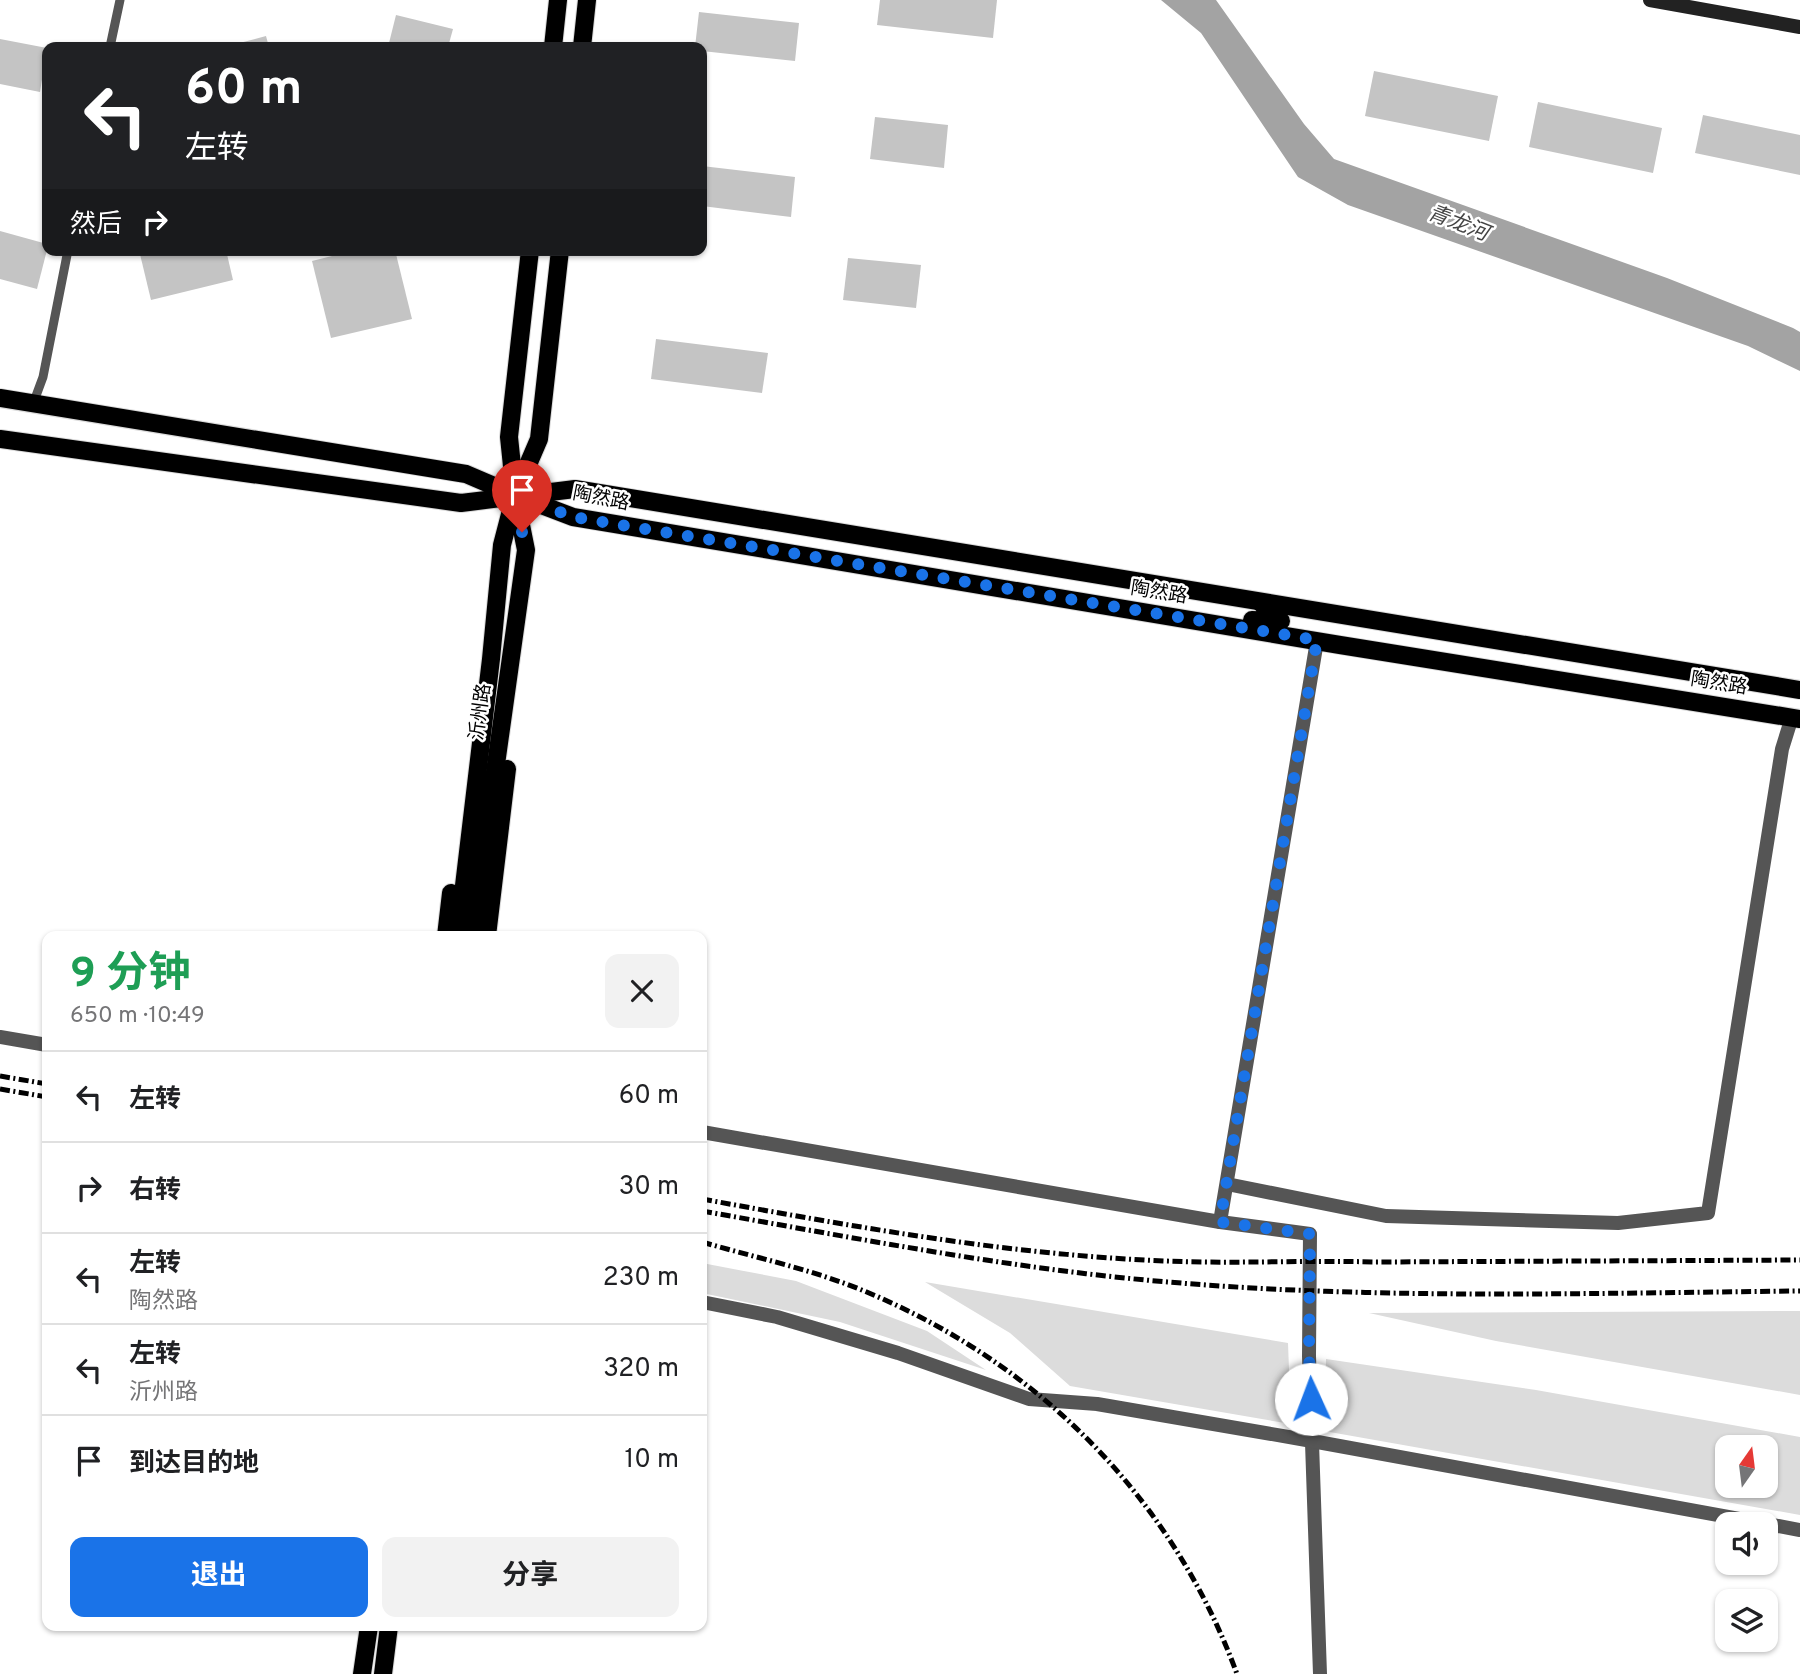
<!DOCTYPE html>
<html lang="zh">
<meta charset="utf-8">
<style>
:root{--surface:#fff;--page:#f2f2f2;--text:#202124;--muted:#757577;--line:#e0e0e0;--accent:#1a73e8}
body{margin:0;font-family:Overpass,"Noto Sans SC",sans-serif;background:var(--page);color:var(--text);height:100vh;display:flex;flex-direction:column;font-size:26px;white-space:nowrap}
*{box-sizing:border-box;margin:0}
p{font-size:23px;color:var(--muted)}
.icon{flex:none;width:38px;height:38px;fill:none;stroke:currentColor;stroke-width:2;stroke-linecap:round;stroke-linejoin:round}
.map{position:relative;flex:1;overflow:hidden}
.side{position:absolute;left:42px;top:931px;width:665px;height:700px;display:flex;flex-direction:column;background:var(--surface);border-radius:14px;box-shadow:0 2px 5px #0004}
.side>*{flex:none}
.hud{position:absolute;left:42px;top:42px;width:665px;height:214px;border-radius:14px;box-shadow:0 2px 5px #0004;background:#202124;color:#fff;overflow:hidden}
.needle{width:46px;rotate:14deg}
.controls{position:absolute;left:1715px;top:1435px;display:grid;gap:14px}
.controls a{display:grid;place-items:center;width:63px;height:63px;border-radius:14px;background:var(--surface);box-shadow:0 2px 5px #0004;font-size:35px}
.pin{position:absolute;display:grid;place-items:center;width:60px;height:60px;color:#fff;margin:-72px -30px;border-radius:50% 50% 50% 0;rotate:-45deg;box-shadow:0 0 7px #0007}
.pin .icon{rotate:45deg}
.me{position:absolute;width:77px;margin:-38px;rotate:358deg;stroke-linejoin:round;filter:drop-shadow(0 0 5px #0008)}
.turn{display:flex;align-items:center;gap:24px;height:147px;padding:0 28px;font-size:32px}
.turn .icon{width:91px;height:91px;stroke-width:2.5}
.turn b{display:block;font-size:49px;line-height:60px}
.then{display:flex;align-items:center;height:66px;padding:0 28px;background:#0003;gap:14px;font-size:26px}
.round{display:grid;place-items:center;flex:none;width:74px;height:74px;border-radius:14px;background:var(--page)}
.headline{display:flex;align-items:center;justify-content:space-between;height:119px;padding:0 28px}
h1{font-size:42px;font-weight:700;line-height:52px;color:#1e9e55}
.button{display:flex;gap:14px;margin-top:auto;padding:14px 28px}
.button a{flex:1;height:80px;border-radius:14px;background:var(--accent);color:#fff;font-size:28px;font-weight:700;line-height:80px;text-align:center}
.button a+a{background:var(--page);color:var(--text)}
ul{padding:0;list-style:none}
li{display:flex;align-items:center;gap:21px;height:91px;padding:0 28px;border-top:2px solid var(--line)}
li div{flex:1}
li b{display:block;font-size:26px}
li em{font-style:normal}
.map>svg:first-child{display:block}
.green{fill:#dcdcdc;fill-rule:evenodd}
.water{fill:#a3a3a3}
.building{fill:#c4c4c4}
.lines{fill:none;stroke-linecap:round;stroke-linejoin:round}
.primary-casing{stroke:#dbdbdb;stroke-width:20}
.lane{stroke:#555;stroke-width:9}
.street{stroke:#555;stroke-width:14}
.secondary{stroke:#222;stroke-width:14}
.primary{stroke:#000;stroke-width:18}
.rail{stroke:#000;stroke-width:5;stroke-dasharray:10 3.5 2 3.5;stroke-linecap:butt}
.route{stroke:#1a73e8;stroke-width:12;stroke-dasharray:0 21.6}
.labels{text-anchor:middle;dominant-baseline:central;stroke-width:5;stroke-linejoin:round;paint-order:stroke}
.street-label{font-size:19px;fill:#000;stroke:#fff}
.water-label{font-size:21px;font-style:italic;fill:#444;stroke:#fff}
</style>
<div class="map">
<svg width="1800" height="1674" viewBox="0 0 1800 1674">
<rect width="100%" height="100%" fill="#fff"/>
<g class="green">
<path d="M702,1263L796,1281L927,1331L986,1370L840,1322L702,1293Z"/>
<path d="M925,1282L1288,1343L1291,1424L1070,1386L1010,1333Z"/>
<path d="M1800,1311V1395L1496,1341L1369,1313Z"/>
<path d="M1326,1359L1536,1390L1800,1437V1515L1324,1431ZM1766,1447V1486H1727V1447Z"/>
</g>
<path class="water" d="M1161,0H1216L1304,124L1334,159L1667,278L1793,328L1800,332V371L1748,346L1348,205L1298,177L1201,33Z"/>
<g class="building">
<path d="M880,0H997L993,38L877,25Z"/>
<path d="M699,12L799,23L795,61L702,51V47H695Z"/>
<path d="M396,15L453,29L448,47H388Z"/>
<path d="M266,36L269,47H228V46Z"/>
<path d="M0,39L47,48L40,92L0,84Z"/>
<path d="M1374,71L1498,96L1489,141L1365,116Z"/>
<path d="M1538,102L1662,128L1653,173L1529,147Z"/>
<path d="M1703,115L1800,135V175L1695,153Z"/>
<path d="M875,117L948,125L944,168L870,159Z"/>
<path d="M702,166L795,177L791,217L702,206Z"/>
<path d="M0,231L47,244V250L37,289L0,279Z"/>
<path d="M139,250H226L233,280L151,300Z"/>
<path d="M356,250H395L412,319L331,338L312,261Z"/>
<path d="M848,258L921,265L916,308L843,300Z"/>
<path d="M656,339L768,353L762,393L651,379Z"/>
</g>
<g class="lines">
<g class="primary-casing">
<g id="primary">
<path d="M553,47L558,0"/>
<path d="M582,47L587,0"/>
<path d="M0,398L466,474L515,495L573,517L1340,645L1800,719"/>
<path d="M0,439L461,503L575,489L1800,690"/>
<path d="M1252,620L1281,621L1261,603"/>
<path d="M446,936L451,893"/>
<path d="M458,936L491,659L502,545L515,495L539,439L560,250"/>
<path d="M472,936L526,550L515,495L509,437L530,250"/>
<path d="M487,936L507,769"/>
<path d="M362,1674L369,1626"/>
<path d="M383,1674L389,1626"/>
</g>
</g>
<g class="lane">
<path d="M110,47L120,0"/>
<path d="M33,404L43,377L68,250"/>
</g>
<g class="street">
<path d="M1317,641L1220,1222L1310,1234L1309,1356L1320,1674"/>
<path d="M0,1037L47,1045"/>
<path d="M702,1132L1220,1222"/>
<path d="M1227,1184L1386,1216L1618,1223L1708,1213L1782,749L1792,717"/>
<path d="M702,1302L777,1317L898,1353L1029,1399L1097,1404L1312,1441L1800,1530"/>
</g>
<path class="secondary" d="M1650,0L1800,27"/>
<use href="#primary" class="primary"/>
<g class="rail">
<path d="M0,1076L47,1084"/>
<path d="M0,1089L47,1097"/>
<path d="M702,1199C856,1227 1010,1255 1166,1261C1235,1264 1305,1260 1374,1262L1800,1260"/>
<path d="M702,1211C856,1238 1011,1269 1168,1282C1378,1300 1589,1293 1800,1291"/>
<path d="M702,1242C757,1258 815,1270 869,1293C1040,1365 1173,1499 1237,1674"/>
</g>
</g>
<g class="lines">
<path class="route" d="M522,532L515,495L573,517L1317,640L1220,1222L1310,1234L1309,1356L1311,1399"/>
</g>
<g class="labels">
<g class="street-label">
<text transform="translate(601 499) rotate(11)">陶然路</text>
<text transform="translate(1159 593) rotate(9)">陶然路</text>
<text transform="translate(1719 684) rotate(9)">陶然路</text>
<text transform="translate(481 712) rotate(-82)">沂州路</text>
</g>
<g class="water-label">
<text transform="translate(1458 224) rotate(21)">青龙河</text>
</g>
</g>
</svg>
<div class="controls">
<a><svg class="needle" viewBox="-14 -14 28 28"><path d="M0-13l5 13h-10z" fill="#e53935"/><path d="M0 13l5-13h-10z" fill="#757577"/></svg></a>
<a><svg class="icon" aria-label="sound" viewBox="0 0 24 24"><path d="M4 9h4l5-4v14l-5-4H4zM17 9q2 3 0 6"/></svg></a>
<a><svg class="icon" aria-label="layers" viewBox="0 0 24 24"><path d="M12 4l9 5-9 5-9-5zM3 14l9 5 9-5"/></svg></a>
</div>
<div class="pin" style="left:522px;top:532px;background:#d93025"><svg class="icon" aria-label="arrive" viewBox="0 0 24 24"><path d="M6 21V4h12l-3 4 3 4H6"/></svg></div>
<svg class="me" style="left:1311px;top:1399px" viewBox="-20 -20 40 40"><circle r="19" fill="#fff"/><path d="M0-13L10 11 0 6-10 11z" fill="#1a73e8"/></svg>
<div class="hud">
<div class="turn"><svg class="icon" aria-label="left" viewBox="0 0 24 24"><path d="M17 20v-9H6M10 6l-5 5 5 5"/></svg><div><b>60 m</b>左转</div></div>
<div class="then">然后<svg class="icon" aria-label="right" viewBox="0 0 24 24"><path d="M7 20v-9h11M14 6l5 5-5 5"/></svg></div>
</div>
<section class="side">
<div class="headline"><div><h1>9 分钟</h1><p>650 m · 10:49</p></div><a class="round"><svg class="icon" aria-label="close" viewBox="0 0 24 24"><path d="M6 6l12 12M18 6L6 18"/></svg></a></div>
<ul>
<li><svg class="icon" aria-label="left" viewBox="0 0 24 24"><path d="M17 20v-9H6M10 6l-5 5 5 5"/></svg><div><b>左转</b></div><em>60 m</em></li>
<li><svg class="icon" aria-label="right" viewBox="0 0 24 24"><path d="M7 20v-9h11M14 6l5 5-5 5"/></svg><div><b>右转</b></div><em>30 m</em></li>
<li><svg class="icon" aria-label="left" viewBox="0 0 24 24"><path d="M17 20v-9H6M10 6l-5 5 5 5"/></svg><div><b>左转</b><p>陶然路</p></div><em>230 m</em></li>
<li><svg class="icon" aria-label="left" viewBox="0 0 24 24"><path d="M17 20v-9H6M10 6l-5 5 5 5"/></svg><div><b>左转</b><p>沂州路</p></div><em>320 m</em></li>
<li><svg class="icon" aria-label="arrive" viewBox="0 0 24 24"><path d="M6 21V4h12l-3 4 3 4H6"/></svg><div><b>到达目的地</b></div><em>10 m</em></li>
</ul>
<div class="button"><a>退出</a><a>分享</a></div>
</section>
</div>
